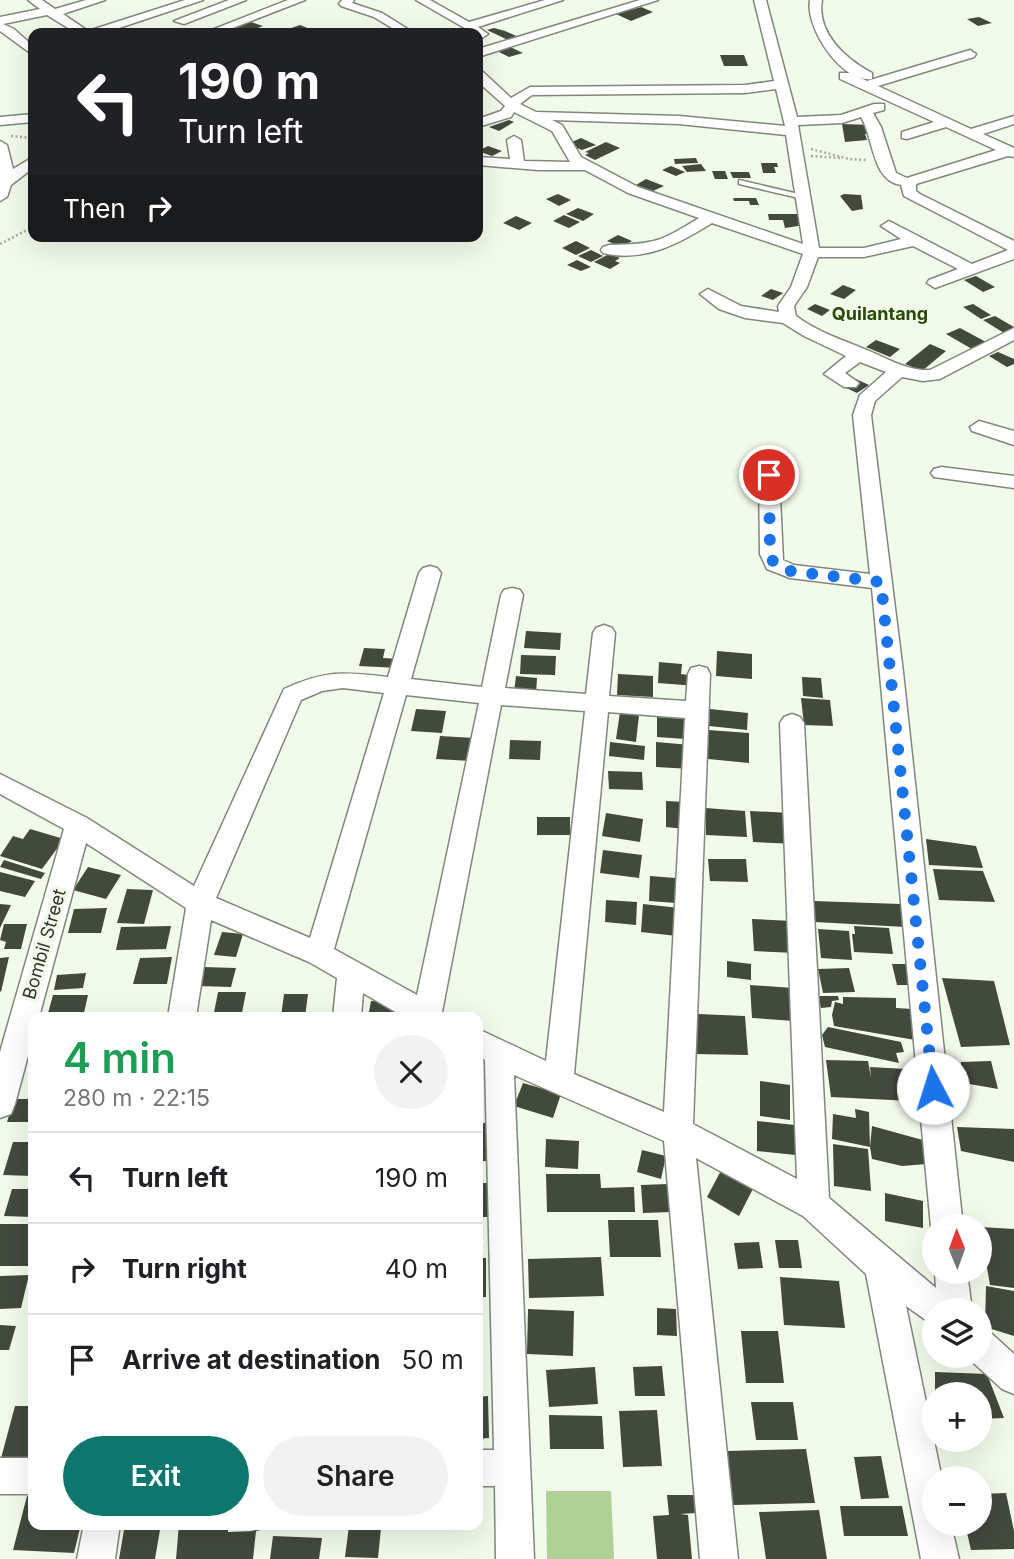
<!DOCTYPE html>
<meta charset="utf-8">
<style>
:root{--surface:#fff;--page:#f2f2f2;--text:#202124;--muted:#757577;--line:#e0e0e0;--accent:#0f766e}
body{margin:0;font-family:Inter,sans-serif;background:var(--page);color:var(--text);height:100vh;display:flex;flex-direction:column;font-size:26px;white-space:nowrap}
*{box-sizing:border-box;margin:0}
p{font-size:23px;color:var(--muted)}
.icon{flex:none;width:38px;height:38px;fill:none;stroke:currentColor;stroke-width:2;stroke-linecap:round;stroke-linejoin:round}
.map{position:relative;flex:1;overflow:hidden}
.sheet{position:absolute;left:28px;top:1012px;width:455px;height:518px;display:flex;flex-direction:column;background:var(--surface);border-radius:14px;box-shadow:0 7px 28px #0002}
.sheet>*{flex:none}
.hud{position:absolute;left:28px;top:28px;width:455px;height:214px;border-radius:14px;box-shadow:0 7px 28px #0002;background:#202124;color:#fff;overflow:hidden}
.needle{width:46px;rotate:359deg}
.fabs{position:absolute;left:922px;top:1214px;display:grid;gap:14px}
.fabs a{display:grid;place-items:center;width:70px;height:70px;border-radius:50%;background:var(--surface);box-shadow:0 7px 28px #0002;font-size:35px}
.pin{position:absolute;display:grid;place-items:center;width:60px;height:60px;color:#fff;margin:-30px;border:4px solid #fff;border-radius:50%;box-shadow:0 2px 7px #0007}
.me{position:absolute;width:77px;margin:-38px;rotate:355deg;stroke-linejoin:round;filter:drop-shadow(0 0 5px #0008)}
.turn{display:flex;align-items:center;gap:24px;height:147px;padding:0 35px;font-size:32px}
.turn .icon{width:91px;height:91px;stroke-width:2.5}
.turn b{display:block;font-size:49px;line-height:60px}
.then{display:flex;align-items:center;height:66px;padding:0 35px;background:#0003;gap:14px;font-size:26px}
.round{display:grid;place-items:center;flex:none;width:74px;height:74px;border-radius:37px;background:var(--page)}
.headline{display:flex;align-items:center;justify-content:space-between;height:119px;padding:0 35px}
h1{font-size:42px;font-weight:600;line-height:52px;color:#1e9e55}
.button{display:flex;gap:14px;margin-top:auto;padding:14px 35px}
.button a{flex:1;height:80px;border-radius:42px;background:var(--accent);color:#fff;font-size:28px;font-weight:600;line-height:80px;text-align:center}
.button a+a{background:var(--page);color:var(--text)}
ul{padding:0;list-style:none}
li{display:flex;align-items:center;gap:21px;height:91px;padding:0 35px;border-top:2px solid var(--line)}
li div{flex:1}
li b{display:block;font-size:26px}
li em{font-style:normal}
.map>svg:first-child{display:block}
.green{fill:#afd197}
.building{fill:#42493d}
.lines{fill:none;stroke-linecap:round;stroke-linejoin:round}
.lane-casing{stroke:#7f887a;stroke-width:3}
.street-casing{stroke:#7f887a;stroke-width:3}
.path{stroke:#a5aca0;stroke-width:2.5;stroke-dasharray:2 2.5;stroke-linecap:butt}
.lane{fill:#fff;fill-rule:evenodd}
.street{fill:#fff;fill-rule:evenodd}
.route{stroke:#1a73e8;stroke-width:12;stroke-dasharray:0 21.6}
.labels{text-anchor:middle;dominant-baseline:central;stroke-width:7;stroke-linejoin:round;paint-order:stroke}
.far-quarter-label{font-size:18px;font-weight:bold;fill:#294904;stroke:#f2fbeb}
.street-label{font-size:18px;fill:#2e322c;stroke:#f2fbeb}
</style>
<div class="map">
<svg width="1014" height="1559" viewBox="0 0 1014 1559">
<rect width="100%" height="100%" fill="#f2fbeb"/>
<path class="green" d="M546,1491H611L614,1559H547Z"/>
<g class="building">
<path d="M641,7L653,12L631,21L616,14Z"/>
<path d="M979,17L992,23L978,26L967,19Z"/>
<path d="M251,22L263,26L247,32L235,27Z"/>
<path d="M300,25L315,31L307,33H277Z"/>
<path d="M494,28L505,31L523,39L510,41L487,30Z"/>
<path d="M508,46L523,53L509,57L495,50Z"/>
<path d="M720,55H744L748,66H724Z"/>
<path d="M509,120L514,122L499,131L489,127Z"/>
<path d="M842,124L872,125L874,134H865L867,140L845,142Z"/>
<path d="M581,138L596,145L582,150L567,144Z"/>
<path d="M606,142L620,148L595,160L585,155L589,153L585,152Z"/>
<path d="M488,146L502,151L492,156L478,151Z"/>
<path d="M696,158L698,163L675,164L674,159Z"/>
<path d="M761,163H777L778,167H774L776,173H763Z"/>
<path d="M701,164L706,171L687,172L682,166Z"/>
<path d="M671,166L685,172L676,176L662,170Z"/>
<path d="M712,171H725L728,179H715Z"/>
<path d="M730,172H749L751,178H733Z"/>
<path d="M646,179L664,186L653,191L636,185Z"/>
<path d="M558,194L571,200L559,206L546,199Z"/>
<path d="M844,194L861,195L863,209L852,211L840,196Z"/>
<path d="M733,198H756L759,205H750L749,201H734Z"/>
<path d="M578,208L594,214L583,221L566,214Z"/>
<path d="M768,214H798L805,225L785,228L783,220H769Z"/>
<path d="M564,215L580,222L569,228L553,221Z"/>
<path d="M516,216L532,223L519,230L503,223Z"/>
<path d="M618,235L632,241L621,247L607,241Z"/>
<path d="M576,241L590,248L576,255L562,248Z"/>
<path d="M591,250L603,256L591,262L578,256Z"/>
<path d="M609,254L620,258L615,261L620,263L610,269L594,262Z"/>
<path d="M577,260L591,267L581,271L567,265Z"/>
<path d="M976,276L995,287L983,292L964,280Z"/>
<path d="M843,285L856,290L844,299L830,294Z"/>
<path d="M771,289L783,293L773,300L761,296Z"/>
<path d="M815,304L830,310L822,316L807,309Z"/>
<path d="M973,304L991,315L981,319L963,307Z"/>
<path d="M995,316L1014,327V329L1004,333L983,320Z"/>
<path d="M960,328L986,342L972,349L946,334Z"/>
<path d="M876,340L900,349L890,357L866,347Z"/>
<path d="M930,344L946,351L922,371L905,364Z"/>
<path d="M998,352L1014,359V364L1007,367L989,356Z"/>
<path d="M856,379L869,385L857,393L844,387Z"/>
<path d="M526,631L561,633L560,650L524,648Z"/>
<path d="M364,648L385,649L383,658L401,659L399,668L359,666Z"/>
<path d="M717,651L752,654V679L716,676Z"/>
<path d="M521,655L556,656L555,675L520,674Z"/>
<path d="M659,662L682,664L681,674L696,676V686L658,683Z"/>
<path d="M618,674L653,676V697L617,695Z"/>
<path d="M516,676L537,678L536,694L514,692Z"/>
<path d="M802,677L821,678L823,698L803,696Z"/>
<path d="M801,698L830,700L833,726L804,725Z"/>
<path d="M416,709L446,711L442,733L411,731Z"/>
<path d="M710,709L748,713L747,730L709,726Z"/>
<path d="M620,712L639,715L636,742L616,739Z"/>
<path d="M657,717L686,719L685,739L657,737Z"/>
<path d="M708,730L749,733V763L708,759Z"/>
<path d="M440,736L474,738L471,761L436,759Z"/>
<path d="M510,740L541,741L540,760L509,759Z"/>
<path d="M610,742L645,746L644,760L609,756Z"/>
<path d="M656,742L691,745V769L656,767Z"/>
<path d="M608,771L642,772L643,790L609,789Z"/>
<path d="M666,801L685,802L684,829L666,827Z"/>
<path d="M706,808L745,811L747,837L706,835Z"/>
<path d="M750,811L791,813L795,844L753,842Z"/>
<path d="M606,813L643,819L640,842L602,836Z"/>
<rect x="537" y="817" width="33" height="18"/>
<path d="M30,829L64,839L42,869L0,856L13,836L23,839Z"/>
<path d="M926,839L976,846L983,868L929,865Z"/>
<path d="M603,850L642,855L639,878L600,873Z"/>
<path d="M708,859H746L748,882L710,881Z"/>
<path d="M4,860L45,873L41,879L0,867Z"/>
<path d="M88,867L121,875L106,899L73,890Z"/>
<path d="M933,869L983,871L995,902L939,900Z"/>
<path d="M0,872L35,881L25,897L0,891Z"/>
<path d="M650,876L676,878V903L649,901Z"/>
<path d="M127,889L153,890L144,924L117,923Z"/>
<path d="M606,900L637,902L636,925L605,922Z"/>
<path d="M813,901L901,904L905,927L815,922Z"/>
<path d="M0,904L11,905L0,928Z"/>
<path d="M643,904L679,908L677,936L641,932Z"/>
<path d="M107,908L101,933H68L74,909Z"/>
<path d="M752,919L793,921L796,953L754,951Z"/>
<path d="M4,924H27L21,949H4L6,942L0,940Z"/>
<path d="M171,926L166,949L116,950L121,927Z"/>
<path d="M854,926L889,928L893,954L854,952L852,934H855Z"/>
<path d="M818,929L849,931L852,960L821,958Z"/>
<path d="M222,932L243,934L236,957L214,955Z"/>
<path d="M9,957L1,992L0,991V958Z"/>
<path d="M172,957L167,984H133L140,958Z"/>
<path d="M727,961L751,964V980L727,977Z"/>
<path d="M892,964H913L918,985H897Z"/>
<path d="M203,967L236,968L231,987L198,986Z"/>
<path d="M849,968L855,992L823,993L818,969Z"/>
<path d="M86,973L83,988L54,990L57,975Z"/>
<path d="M942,978L994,981L1010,1045L961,1047Z"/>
<path d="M750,985L793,988L795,1021L752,1018Z"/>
<path d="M218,992H246L242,1013H214Z"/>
<path d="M284,994H308L305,1017H281Z"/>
<path d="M53,995H88L83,1017H47Z"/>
<path d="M818,996H838L839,1000L832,1001L831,1007L821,1008Z"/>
<path d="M843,997L896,998V1008L913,1009L921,1041L834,1026L832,1015L835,1002L843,1004Z"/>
<path d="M371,1001L389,1002L402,1017H368Z"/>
<path d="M698,1014L745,1016L748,1055L693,1054Z"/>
<path d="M828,1027L901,1042L904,1052L896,1053L899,1063L825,1047L822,1035Z"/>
<path d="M826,1060L868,1061L871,1078L870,1067L906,1069L911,1101L831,1097Z"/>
<path d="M991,1061L998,1089L958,1082L961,1062Z"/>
<path d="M760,1081L790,1085V1120L760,1116Z"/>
<path d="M523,1083L561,1094L553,1118L514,1106Z"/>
<path d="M14,1099H33V1122H7Z"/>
<path d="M855,1109L869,1112L870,1147L872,1126L930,1142L927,1164L902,1166L872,1159L870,1147L832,1139L833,1114L856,1118Z"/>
<path d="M757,1121L804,1126L805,1156L757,1151Z"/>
<rect x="478" y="1123" width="9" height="38"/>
<path d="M957,1127L1014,1129V1162L961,1151Z"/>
<path d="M546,1139L579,1141L578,1169L545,1167Z"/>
<path d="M13,1142H33V1176L3,1175Z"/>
<path d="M833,1144L868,1149L871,1191L834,1186Z"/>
<path d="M642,1150L666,1156L661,1179L637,1172Z"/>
<path d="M725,1163L757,1181L739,1216L707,1197Z"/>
<path d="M546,1174H600L601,1188L634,1187L635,1212H547Z"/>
<rect x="478" y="1183" width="19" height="34"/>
<path d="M668,1184L671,1212L643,1213L641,1185Z"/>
<path d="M12,1189H33V1217L4,1216Z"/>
<path d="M885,1193L923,1201V1228L885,1221Z"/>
<path d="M608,1220H658L661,1257H610Z"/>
<rect x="0" y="1224" width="33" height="42"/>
<path d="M980,1227L1014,1229V1288L990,1285Z"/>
<path d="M775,1240H798L802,1268H779Z"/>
<path d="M759,1242L763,1268L738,1269L734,1243Z"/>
<path d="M601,1257L604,1296L529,1298L528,1259Z"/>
<rect x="478" y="1258" width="8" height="39"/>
<path d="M29,1275L21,1308L0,1309V1276Z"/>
<path d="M780,1277L839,1281L845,1328L784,1325Z"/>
<path d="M986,1286L1014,1291V1336L985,1327Z"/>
<path d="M478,1303H482L481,1351H478Z"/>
<path d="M657,1308L676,1309L677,1336L657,1335Z"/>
<path d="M528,1309L574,1311L573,1356L527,1354Z"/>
<path d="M0,1325L16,1326L9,1350H0Z"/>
<path d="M741,1331H778L784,1383H746Z"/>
<path d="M662,1366L665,1396H635L633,1367Z"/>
<path d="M595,1367L598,1404L549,1407L546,1370Z"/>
<path d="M935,1372L987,1374L1004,1418L980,1419V1395H935Z"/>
<path d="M488,1396L489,1438L478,1439V1397Z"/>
<path d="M751,1402H793L798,1440H756Z"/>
<path d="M15,1406H33V1461L0,1462Z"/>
<path d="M657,1410L662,1466L623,1467L619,1411Z"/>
<path d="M549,1415L602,1416L604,1449H550Z"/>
<path d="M806,1449L815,1503L733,1505L727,1451Z"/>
<path d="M881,1456L889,1498L861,1499L854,1457Z"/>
<path d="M1006,1493L1014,1531V1549L971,1550L965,1524H980V1494Z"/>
<path d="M667,1495H694L696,1513L680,1514L688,1515L692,1559H657L653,1516L669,1515Z"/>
<path d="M27,1496H33V1524H81L74,1553L13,1550Z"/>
<path d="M840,1506H902L908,1536H844Z"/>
<path d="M819,1510L827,1559H766L759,1512Z"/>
<path d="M125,1524H161L155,1559H119Z"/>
<path d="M179,1524H228V1532L256,1531L253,1559H176Z"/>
<path d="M237,1524H272L271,1528L256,1531L236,1527Z"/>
<path d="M349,1526L381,1528L378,1558L345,1557Z"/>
<path d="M273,1536L322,1538L319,1559H270Z"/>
</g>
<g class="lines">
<g class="lane-casing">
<path id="lane" d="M739,180L803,195L807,197L803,199L739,184Z"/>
</g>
<g class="street-casing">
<g id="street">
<path d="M28,0H42L55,9L86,0H105L63,14L88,31L185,0H203L104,33H76L47,15L3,24L14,29L33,46V55L0,31V17L40,9Z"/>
<path d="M229,0H246L184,24L174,21Z"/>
<path d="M288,0H305L220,33H204Z"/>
<path d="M342,0H354L352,3L382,13L414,33H400L374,17L341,6L339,4Z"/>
<path d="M416,0H430L469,22L545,0H563L478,27L488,34L482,38Z"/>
<path d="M640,0H658L478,57V49Z"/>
<path d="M754,0H766L797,117L841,115L874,104H884V110L873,113L881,127L896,173L907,178L996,150L946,127L907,139L902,138V132L934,122L840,79V73H850L867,81L970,50L976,54L974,57L878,86L971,129L1014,116V124L983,134L1014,148V157L1008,156L916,184V191L920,194L1014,241V259L935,288L927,283L929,280L958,269L913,246L864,257H818L807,287L794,306L796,316C817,332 841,339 864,349C885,357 906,371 930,370L1014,328V340L940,379L923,381L902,377L875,401L871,415L903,672L963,1227H934V1235L931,1227L872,588L790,578L767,569L760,554L759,475L769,469L779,475L783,560L794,565L870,574L853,415L860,395L886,372L860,362L845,373L859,383L856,387H844L824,374L846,356L804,336L783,323L745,318L719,309L700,294L708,289L741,306L779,312L778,306L791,287L803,254L712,223C680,243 644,263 603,253L601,250L603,247L609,245C655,244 660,242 699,218L628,193L585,170H538L478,165V157L510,159L507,140L514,136L521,140L524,161L570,162L552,131L514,112L511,117L478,127V119L501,111L505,106L478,82V71L483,72L511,98L530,87L745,85L774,81ZM776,89L785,126L679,116L536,112L520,104L532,95L745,93ZM861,117C874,139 872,181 901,185L904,196L1008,250L972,264L889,221L881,226L901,239L864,248H819L798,125L842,123ZM552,120L679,124L786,135L803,244L638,187L581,157L562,125Z"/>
<path d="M810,0H822C816,33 846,59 872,73V79C841,83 805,27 810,0Z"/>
<path d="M33,114V122L0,125V117Z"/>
<path d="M0,141L7,145L13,169L33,157V168L11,185L7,197L0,201Z"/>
<path d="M979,421L1014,431V445L972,431L970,427Z"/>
<path d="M941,467L1014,476V488L934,477L931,473L934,469Z"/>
<path d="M430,566L437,568L441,573L411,679L482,687L501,595L504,590L512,588L520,590L523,595L505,688L586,694L593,633L596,628L604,625L612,628L615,633L609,696L686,701L688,674L691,668L699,666L707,668L710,674L693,1124L797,1179L780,723L784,717L792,714L800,717L804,723L829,1198L936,1288L935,1272H967L972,1311H934V1326L906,1306L942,1479H934V1524H951L959,1559H921L866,1274L803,1216L696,1158L738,1559H700L664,1141L514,1075L534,1559H496L495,1486H478V1450H494L485,1060L478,1056V1029L546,1061L585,711L501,705L442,1012L444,1017H404L363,993L361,1017H333L337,978L309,962L211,920L196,1017H168L186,908L86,843L39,1017H33V1037L15,1104L11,1114L0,1118V1052L64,829L0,794V774L87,818L194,886L284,689C326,670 343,672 388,677L419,573L423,568ZM343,688L384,693L310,938L216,898L301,700L322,691ZM406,695L479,703L417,995L334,949ZM608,712L685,718L664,1112L574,1074Z"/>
<path d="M980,1329L992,1334L1014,1354V1394L1002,1389L968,1358L980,1356Z"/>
<rect x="0" y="1458" width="33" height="36"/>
<path d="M84,1524H120L115,1559H77Z"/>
</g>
</g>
<g class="path">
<path d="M11,136L33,138"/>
<path d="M811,149L849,159L867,160"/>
<path d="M811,156L841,158"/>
<path d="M0,244L33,227"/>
</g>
<use href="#lane" class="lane"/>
<use href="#street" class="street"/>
</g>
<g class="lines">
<path class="route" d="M769,475L770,554L774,564L790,571L881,582L933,1088"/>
</g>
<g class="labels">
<g class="far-quarter-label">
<text x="880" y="313">Quilantang</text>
</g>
<g class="street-label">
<text transform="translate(44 944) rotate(-74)">Bombil Street</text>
</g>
</g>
</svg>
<div class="fabs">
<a><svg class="needle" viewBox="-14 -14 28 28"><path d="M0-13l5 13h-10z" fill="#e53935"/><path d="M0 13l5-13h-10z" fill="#757577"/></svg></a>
<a><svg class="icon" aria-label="layers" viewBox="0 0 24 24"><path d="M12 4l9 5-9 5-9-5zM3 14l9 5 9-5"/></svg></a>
<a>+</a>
<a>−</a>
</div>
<div class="pin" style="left:769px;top:475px;background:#d93025"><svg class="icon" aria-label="arrive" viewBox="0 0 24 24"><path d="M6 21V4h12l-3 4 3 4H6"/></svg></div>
<svg class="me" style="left:933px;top:1088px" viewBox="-20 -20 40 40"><circle r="19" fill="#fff"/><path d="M0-13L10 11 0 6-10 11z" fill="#1a73e8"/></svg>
<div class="hud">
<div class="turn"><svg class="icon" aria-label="left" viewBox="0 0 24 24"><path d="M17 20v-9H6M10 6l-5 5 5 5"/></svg><div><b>190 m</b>Turn left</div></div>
<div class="then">Then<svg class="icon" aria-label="right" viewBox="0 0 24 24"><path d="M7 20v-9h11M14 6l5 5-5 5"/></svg></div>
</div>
<section class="sheet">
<div class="headline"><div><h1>4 min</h1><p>280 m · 22:15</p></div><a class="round"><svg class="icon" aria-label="close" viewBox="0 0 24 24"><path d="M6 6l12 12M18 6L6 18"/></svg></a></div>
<ul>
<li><svg class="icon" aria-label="left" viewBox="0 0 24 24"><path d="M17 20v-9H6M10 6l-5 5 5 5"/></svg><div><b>Turn left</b></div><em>190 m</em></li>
<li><svg class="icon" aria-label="right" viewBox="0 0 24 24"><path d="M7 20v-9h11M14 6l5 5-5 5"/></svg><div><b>Turn right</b></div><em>40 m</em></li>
<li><svg class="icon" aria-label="arrive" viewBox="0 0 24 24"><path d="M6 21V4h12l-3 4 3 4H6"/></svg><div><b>Arrive at destination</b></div><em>50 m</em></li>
</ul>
<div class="button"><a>Exit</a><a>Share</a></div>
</section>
</div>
